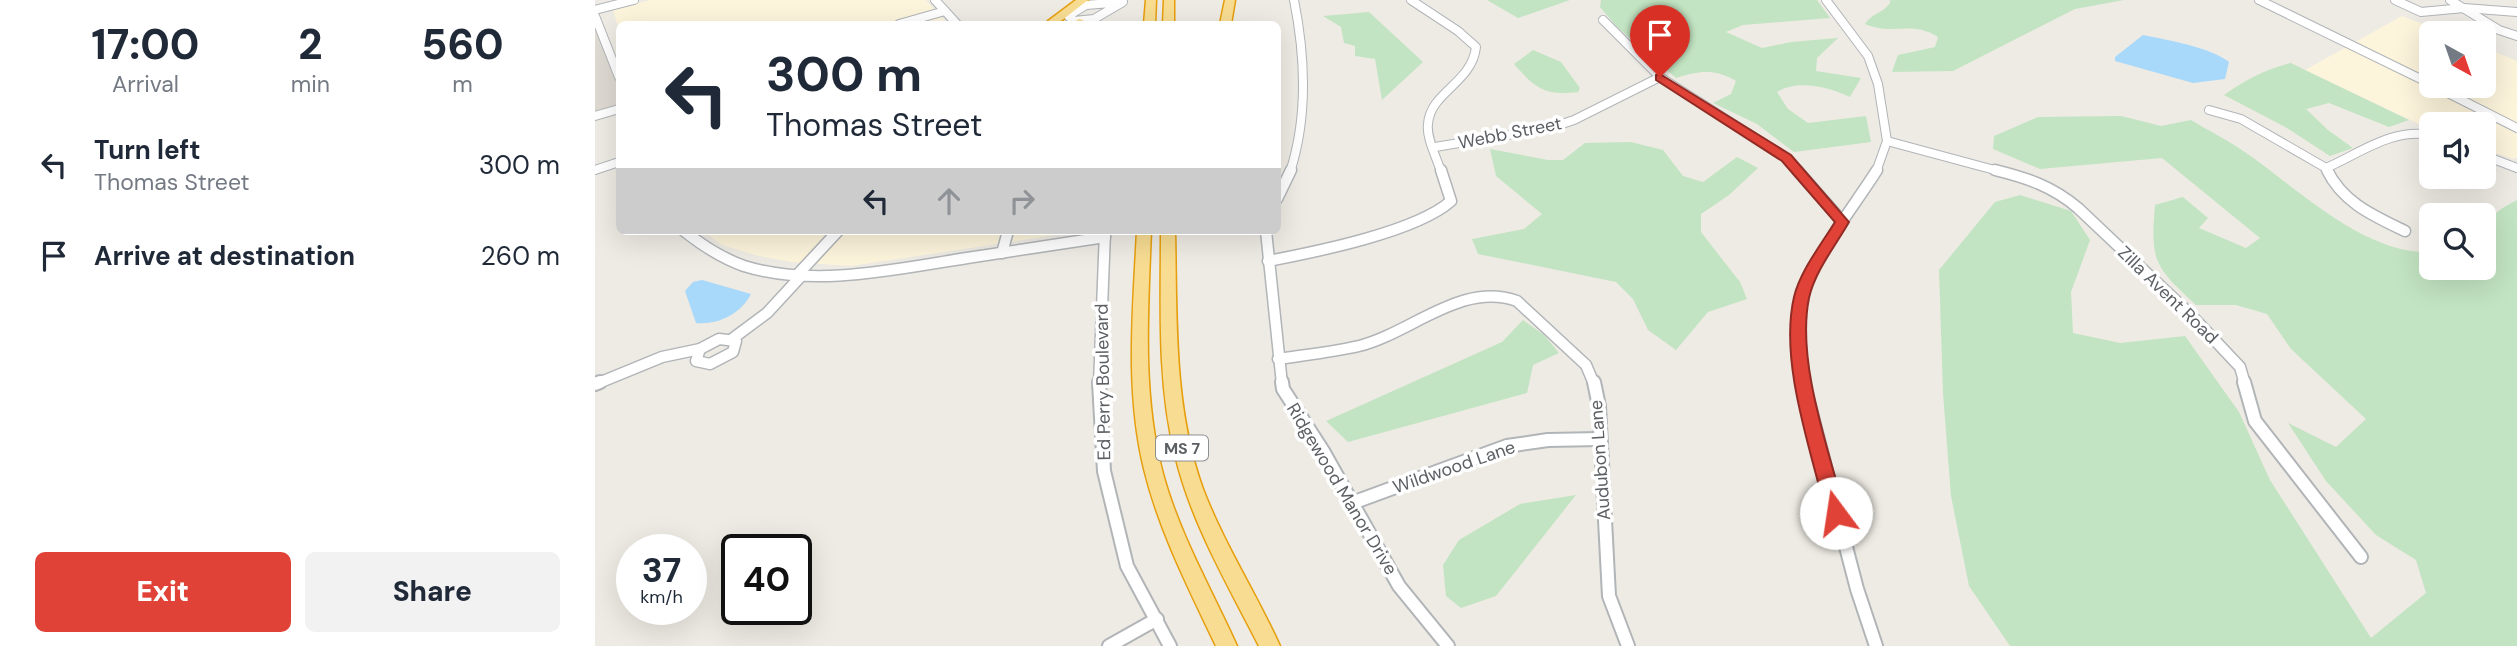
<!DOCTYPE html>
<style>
:root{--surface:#fff;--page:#f2f2f3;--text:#1f2937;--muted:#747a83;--accent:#e04238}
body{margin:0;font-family:"DM Sans",sans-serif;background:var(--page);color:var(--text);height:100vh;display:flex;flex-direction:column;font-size:26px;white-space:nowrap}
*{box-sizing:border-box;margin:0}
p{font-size:23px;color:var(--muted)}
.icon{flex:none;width:38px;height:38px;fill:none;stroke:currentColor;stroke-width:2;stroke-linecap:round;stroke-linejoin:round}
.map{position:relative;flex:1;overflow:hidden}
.drawer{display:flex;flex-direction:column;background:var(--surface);width:595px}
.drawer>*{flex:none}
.hud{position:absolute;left:21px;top:21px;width:665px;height:214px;border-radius:10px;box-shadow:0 7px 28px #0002;background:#fff;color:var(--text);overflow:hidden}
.needle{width:46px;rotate:140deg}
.controls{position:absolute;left:1824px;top:21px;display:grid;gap:14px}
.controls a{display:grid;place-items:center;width:77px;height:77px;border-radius:10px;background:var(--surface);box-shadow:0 7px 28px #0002;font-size:35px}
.speed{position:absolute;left:21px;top:534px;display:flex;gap:14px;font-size:35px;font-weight:700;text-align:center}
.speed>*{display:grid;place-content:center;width:91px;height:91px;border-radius:50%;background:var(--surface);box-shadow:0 7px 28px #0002;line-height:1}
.speed small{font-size:18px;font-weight:400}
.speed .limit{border:4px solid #111;border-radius:10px;background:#fff;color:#111}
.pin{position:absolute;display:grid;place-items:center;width:60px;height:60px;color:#fff;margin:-72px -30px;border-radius:50% 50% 50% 0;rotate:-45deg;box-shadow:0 0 7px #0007}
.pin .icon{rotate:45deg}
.me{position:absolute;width:77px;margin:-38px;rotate:346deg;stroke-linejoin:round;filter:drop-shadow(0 0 5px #0008)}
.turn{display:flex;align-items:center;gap:24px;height:147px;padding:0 35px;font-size:32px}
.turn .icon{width:91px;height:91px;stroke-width:2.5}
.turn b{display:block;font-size:49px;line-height:60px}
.lanes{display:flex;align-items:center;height:66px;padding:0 35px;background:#0003;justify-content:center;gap:35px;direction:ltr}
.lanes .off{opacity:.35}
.eta{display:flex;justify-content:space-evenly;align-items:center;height:119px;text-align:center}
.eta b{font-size:42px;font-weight:800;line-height:49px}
.button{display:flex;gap:14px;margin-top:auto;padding:14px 35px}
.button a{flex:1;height:80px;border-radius:10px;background:var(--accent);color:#fff;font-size:28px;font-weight:800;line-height:80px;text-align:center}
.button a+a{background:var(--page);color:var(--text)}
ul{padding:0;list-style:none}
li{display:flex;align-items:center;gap:21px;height:91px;padding:0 35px}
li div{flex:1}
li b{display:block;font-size:26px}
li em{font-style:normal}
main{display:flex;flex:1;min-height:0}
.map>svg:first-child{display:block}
.commercial{fill:#fcf4db}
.education{fill:#dedad2}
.green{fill:#c2e4c2}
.water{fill:#a8d8fa}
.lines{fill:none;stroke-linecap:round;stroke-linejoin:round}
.minor-far2-casing{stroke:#b1b5b8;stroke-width:10}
.minor-far1-casing{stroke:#b1b5b8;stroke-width:13}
.minor-casing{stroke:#b1b5b8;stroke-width:16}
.highway-casing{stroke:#e69e0c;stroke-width:3}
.minor-far2{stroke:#fff;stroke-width:8}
.minor-far1{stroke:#fff;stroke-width:10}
.minor{stroke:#fff;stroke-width:12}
.highway{fill:#f7dc92;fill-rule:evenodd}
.route{fill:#e04238;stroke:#922b24;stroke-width:2}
.labels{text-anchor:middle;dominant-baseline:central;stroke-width:7;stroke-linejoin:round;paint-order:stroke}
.shield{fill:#fff;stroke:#8d9092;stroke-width:2}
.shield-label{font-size:16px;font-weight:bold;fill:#5c6064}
.street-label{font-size:18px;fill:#5c6064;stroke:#fff}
</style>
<main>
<section class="drawer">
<div class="eta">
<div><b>17:00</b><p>Arrival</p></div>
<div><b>2</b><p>min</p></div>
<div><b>560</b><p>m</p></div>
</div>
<ul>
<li><svg class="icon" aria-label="left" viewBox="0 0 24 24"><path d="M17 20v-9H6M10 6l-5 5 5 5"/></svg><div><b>Turn left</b><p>Thomas Street</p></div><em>300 m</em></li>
<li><svg class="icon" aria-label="arrive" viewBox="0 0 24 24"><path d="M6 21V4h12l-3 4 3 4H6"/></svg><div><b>Arrive at destination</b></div><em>260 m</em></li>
</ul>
<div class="button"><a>Exit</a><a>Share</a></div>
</section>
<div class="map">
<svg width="1922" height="646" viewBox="0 0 1922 646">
<rect width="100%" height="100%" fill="#eeebe4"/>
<g class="commercial">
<path d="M55,0H331L353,24H24V30L18,10Z"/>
<path d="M1807,16L1851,33H1836V86H1888V47L1922,61V158L1918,159L1888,149V124H1836V130L1710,70Z"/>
<path d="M108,231H487L256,266L196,262L164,256L127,245Z"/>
</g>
<path class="education" d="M0,17L21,73L24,92V104L0,112Z"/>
<g class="green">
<path d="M892,0H975L923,18Z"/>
<path d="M1006,0H1222L1235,18L1148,25L1131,32L1167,48L1196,42L1243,38L1222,58L1221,71L1266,78L1255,97C1234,87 1203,79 1182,92L1193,109L1213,123L1271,116L1276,142L1199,152L1162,124L1118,103L1136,94L1141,81C1119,68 1104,71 1081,78L1022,27L1005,7Z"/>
<path d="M1293,0H1529L1480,9L1358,71L1297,72L1303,55L1340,47L1343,37C1316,20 1298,36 1270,24C1277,13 1291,12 1296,1Z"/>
<path d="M774,12L828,62L787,100L780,59L760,56V46L749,43L746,27L728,16Z"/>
<path d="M938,50L966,62L985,88L983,92C950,96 941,89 919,64Z"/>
<path d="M1696,63L1710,70L1814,120L1794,127L1734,103L1711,109L1733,130L1758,148L1735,156L1692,128L1629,95C1650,80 1671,69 1696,63Z"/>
<path d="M1526,116L1566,126L1596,120C1616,132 1638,143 1657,157C1706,192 1772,255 1836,252V268H1888C1888,229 1884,219 1922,200V646H1415L1374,586L1356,496L1348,393L1344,270L1400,202L1425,195L1476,211L1495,240L1476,292L1478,333L1525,343L1590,336L1644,412L1675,480L1776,638L1831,593L1821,560L1781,535L1731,481L1693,423L1741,447L1771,419L1696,349L1672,314L1641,305H1601C1560,267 1555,262 1560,205L1588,197L1613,218L1604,228L1651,248L1665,238L1567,158L1445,169L1398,149L1399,136L1443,117Z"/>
<path d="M1036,142L1068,150L1088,176L1108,182L1142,157L1163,168L1134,195L1106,214V232L1145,282L1152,299L1113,312L1081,350L1053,330L1038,299L1021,282L883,254L877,239L929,229L947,214L901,176L895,149L953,160H968L990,143Z"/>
<path d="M928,320L949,335L964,353L938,365L932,393L753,442L731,421L907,342Z"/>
<path d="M981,495L901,596L866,608L851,596L848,565L864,540L925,504Z"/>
</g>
<g class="water">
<path d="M1548,35C1572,40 1615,47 1634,62L1630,79L1598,83L1520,61V57Z"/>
<path d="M107,280L156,294C146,314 123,325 101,323L90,291L98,282Z"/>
</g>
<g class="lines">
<g class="minor-far2-casing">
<g id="minor-far2">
<path d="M340,0L362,24"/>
<path d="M816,0L863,31L881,47C877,83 835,92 833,124C831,138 842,158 846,172"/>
<path d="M1231,0L1273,56L1283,84L1292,141L1281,172"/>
<path d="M1664,0L1836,84"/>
<path d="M1800,0L1826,12L1869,8L1922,12"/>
<path d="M1855,0L1904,30L1922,36"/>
<path d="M528,2L499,19L479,21L473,16L491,5Z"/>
<path d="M0,10L39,0"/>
<path d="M0,16L24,77"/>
<path d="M1008,20L1065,77L1192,158L1204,172"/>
<path d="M304,24L350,11"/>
<path d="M1839,86L1922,128"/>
<path d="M1614,110L1646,119L1731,168"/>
<path d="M0,116L24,109"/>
<path d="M1292,141L1407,172"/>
<path d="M840,147L955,128L979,120L1065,77"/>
<path d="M1888,155L1922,168"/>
<path d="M1731,168C1766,153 1796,128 1836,135"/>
<path d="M1731,168L1733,172"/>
<path d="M0,170L24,162"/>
<path d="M695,172C713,117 710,55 699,0"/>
</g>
</g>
<g class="minor-far1-casing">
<g id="minor-far1">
<path d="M1202,170L1247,221"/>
<path d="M1400,170C1432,178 1457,186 1483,208L1596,315L1645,367L1650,384"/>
<path d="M1732,170C1748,203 1779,216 1810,231"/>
<path d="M682,199L696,170"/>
<path d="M89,231C108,246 126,258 149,266C220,288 301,269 372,258C418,251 464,244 510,237"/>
<path d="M671,231L687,384"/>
<path d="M407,253L413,231"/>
<path d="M673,261C720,252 821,232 856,201L846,170"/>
<path d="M204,273L243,231"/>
<path d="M124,339L141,341L138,352L115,364L101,361L105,349Z"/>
<path d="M137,339L172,313L208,274"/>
<path d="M683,359C710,355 738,352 764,346C816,333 867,281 922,301L991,365L999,384"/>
<path d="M1,384L67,357L105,349"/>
<path d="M504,384L510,232"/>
<path d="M1209,384C1203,359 1198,327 1205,302C1216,260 1258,208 1282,170"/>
</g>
</g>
<g class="minor-casing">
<g id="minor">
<path d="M504,382L509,471L532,566L575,646"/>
<path d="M687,382L688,389L728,451L804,586L853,646"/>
<path d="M999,382L1004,406L1014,596L1033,646"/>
<path d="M1208,382L1262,589L1281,646"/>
<path d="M1649,382L1660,421L1766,557"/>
<path d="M0,384L5,382"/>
<path d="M757,503L912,446L953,440L1005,439"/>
<path d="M514,646L562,619"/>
</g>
</g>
<g class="highway-casing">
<g id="highway">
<path d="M481,0H493L462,24H452L453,21Z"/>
<path d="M551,0H561L560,24H549Z"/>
<path d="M569,0H579V24H568Z"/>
<path d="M630,0H640L636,24H625Z"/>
<path d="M484,19L488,20L491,24H480L478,22Z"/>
<path d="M542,231H556C553,310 547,392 567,470C583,532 616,588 642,646H621C594,589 564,531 549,469C530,391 538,310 542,231Z"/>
<path d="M566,231H580C582,317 578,406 608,489C629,544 661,593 685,646H664C633,585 596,523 580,455C562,382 566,306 566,231Z"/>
</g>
</g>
<use href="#minor-far2" class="minor-far2"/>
<use href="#minor-far1" class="minor-far1"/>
<use href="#minor" class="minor"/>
<use href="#highway" class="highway"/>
</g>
<path class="route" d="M1065,74L1196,155L1254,222C1241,245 1220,271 1214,298C1201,362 1234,450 1250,513L1248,519L1241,521L1234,519L1231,513C1216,450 1184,362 1199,297C1205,271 1226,245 1240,222L1187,161L1061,80V75Z"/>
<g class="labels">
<rect class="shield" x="561" y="435.5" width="52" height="25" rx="5"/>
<g class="shield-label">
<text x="587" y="448">MS 7</text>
</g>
<g class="street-label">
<text transform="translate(915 133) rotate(-11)">Webb Street</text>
<text transform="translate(1573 295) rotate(44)">Zilla Avent Road</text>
<text transform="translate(508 382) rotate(-91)">Ed Perry Boulevard</text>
<text transform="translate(1005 460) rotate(-94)">Audubon Lane</text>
<text transform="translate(859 467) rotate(-19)">Wildwood Lane</text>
<text transform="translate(747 489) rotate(59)">Ridgewood Manor Drive</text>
</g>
</g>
</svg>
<div class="controls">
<a><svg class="needle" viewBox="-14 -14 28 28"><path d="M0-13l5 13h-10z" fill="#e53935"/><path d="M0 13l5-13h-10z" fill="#747a83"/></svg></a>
<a><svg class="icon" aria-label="sound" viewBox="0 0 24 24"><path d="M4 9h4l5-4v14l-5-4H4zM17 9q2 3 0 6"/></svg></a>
<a><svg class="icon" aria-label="search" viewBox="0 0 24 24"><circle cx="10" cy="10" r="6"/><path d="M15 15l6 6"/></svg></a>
</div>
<div class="speed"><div>37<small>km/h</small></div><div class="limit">40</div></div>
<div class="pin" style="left:1065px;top:77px;background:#d93025"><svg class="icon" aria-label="arrive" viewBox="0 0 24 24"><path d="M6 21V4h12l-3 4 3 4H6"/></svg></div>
<svg class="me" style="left:1241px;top:513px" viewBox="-20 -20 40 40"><circle r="19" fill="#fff"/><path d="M0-13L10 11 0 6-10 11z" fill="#e04238"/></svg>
<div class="hud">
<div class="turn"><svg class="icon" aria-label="left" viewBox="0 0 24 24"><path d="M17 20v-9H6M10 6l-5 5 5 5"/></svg><div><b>300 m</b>Thomas Street</div></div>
<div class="lanes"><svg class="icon" aria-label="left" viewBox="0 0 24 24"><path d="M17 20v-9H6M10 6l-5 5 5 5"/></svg><svg class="icon off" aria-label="ahead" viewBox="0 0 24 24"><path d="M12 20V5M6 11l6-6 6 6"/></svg><svg class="icon off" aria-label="right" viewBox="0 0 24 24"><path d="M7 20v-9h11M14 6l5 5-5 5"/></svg></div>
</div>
</div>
</main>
